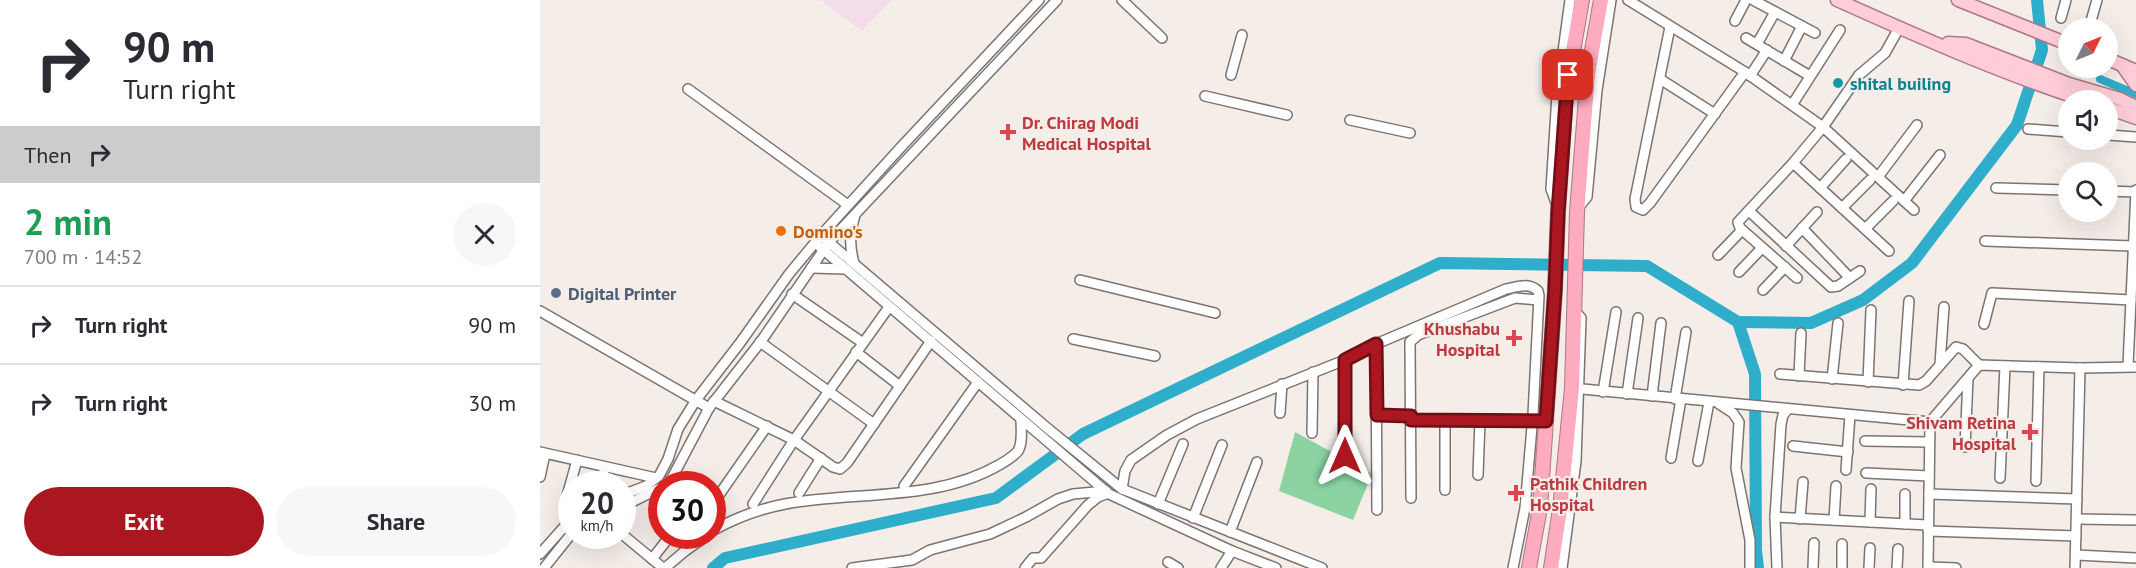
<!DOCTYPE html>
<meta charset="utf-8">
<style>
:root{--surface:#fff;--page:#f7f7f7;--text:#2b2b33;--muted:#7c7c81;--line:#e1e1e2;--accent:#ab1720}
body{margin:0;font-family:"PT Sans",sans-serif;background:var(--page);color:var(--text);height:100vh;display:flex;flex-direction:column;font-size:22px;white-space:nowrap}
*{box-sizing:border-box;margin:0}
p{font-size:20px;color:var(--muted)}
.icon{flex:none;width:33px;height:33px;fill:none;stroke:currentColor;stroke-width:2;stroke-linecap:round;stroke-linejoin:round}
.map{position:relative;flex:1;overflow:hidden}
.side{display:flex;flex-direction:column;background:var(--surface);width:540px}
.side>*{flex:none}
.banner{background:#fff;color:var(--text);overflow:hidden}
.needle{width:39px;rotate:47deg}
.buttons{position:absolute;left:1518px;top:18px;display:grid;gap:12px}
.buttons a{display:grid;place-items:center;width:60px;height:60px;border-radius:50%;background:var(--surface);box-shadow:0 6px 24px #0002;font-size:30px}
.speed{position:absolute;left:18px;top:471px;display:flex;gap:12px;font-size:30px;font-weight:700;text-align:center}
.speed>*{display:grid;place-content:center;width:78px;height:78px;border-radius:50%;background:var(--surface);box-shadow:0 6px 24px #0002;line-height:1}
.speed small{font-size:15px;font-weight:400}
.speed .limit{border:9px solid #d22;background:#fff;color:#111}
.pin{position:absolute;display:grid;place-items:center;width:51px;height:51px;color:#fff;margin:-26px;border-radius:12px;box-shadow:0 3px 9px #0006}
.me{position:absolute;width:66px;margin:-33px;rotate:0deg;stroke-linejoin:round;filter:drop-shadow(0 0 4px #0008)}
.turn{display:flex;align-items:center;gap:21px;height:126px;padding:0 24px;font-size:27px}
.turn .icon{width:78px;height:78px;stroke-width:2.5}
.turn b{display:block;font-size:42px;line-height:51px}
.then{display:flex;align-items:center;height:57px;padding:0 24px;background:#0003;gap:12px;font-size:22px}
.round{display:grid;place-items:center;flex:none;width:63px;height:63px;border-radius:32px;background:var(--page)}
.head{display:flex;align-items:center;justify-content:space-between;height:102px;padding:0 24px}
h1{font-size:36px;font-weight:600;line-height:45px;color:#1e9e55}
.action{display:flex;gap:12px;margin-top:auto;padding:12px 24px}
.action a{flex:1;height:69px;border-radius:36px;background:var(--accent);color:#fff;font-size:24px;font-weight:600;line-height:69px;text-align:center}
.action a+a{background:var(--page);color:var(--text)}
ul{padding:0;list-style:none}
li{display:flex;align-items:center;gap:18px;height:78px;padding:0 24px;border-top:2px solid var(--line)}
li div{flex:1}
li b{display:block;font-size:22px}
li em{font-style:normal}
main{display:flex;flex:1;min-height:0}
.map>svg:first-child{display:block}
.medical{fill:#f4ddea}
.green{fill:#8bd4a2}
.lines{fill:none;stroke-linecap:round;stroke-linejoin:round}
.canal{stroke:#2eaecb;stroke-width:8}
.river{stroke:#2eaecb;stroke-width:12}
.minor-casing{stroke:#7b7470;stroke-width:12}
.major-casing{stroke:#ae7783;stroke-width:15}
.highway-casing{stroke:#ae7783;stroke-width:16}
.minor{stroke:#fff;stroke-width:9}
.major{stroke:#fecdd8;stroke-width:12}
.highway{stroke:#fdabbe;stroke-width:14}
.route-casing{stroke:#6f0f15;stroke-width:15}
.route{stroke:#ab1720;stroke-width:10}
.culture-dot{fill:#0f9aa8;stroke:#f5ede8;stroke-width:2}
.health-dot{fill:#e0444e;stroke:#f5ede8;stroke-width:2}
.food-dot{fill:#e8710a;stroke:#f5ede8;stroke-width:2}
.service-dot{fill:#5c6f8a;stroke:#f5ede8;stroke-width:2}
.labels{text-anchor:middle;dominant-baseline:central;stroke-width:4.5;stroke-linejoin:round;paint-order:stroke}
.culture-label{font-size:18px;font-weight:bold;fill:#0d838f;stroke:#f5ede8;text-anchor:start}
.health-label{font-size:18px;font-weight:bold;fill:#be3a42;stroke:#f5ede8;text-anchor:start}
.food-label{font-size:18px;font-weight:bold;fill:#c56008;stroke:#f5ede8;text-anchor:start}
.service-label{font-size:18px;font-weight:bold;fill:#4e5e75;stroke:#f5ede8;text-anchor:start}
</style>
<main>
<section class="side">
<div class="banner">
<div class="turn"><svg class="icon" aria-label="right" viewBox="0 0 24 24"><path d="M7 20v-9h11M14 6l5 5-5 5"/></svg><div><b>90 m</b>Turn right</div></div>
<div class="then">Then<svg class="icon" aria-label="right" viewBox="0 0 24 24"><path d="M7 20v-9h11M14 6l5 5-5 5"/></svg></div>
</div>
<div class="head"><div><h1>2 min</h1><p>700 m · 14:52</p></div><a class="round"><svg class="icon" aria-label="close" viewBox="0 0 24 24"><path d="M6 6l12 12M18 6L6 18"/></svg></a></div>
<ul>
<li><svg class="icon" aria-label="right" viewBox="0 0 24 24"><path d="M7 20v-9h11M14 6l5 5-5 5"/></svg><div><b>Turn right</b></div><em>90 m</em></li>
<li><svg class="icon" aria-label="right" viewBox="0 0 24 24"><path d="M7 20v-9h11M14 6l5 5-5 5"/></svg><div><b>Turn right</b></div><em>30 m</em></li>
</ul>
<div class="action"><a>Exit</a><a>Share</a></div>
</section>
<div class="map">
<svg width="1596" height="568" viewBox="0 0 1596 568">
<rect width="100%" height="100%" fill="#f5ede8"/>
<path class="medical" d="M281,0H351L322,31Z"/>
<path class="green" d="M755,432L832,474L813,520L739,491Z"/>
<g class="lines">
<path class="canal" d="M1560,79L1596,94"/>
<g class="river">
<path d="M1198,322L1271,323L1323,300L1372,263L1477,125L1502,50L1497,0"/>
<path d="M173,568L185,558L456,498L543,434L900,263L1107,266L1198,322L1215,374L1216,550L1218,568"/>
</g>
<g class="minor-casing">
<g id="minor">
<path d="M582,0L622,38"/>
<path d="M1088,0L1205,72L1283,127L1374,210"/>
<path d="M1213,0L1275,33"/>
<path d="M1521,18L1526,0"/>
<path d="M1195,21L1206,0"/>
<path d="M1130,27L1095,199L1096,207L1103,210L1110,203L1205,72"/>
<path d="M1549,28L1557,0"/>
<path d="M1206,38L1270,76"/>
<path d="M1217,44L1235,12"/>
<path d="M1244,61L1262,26"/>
<path d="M691,75L702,35"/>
<path d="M1210,76L1227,50"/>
<path d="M1120,79L1175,114"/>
<path d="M148,89L308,205"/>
<path d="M665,96L747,115"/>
<path d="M1252,105L1300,30"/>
<path d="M810,120L870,133"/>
<path d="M1488,129L1528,132"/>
<path d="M1568,135L1596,137"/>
<path d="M1253,163L1349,251"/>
<path d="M1338,177L1377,125"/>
<path d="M1280,188L1306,159"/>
<path d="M1456,188L1528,190"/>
<path d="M1568,191L1596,192"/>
<path d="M1364,201L1400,155"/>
<path d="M1016,203L1011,189L1017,95L1030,0"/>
<path d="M1302,208L1330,180"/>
<path d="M1037,209L1047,197L1057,90L1071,0"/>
<path d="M1209,211L1291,287L1298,286L1320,271"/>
<path d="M1262,228L1310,278"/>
<path d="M1325,229L1353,201"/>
<path d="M285,239L506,427L582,489L782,568"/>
<path d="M1445,241L1593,246"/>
<path d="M279,246L569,494L692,551L736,568"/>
<path d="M1246,246L1277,212"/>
<path d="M1178,255L1202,230"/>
<path d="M314,263C309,245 310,233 315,215"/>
<path d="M271,268L306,269"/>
<path d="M1199,272L1222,248"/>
<path d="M1257,278L1200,228L1198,222L1253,163L1283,127L1319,75L1345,53L1359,28"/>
<path d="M540,280L675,313"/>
<path d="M1223,290L1245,267"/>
<path d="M252,294L323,343"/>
<path d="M0,311L169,408"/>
<path d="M1444,324L1452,293L1591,300"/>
<path d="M533,339L615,356"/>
<path d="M220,342L334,424"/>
<path d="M836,344L837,510"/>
<path d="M316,352L360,386"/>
<path d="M1400,364L1404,307"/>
<path d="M1588,366L1596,190"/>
<path d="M1240,374L1379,385L1386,381L1416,347L1423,349L1439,365"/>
<path d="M1259,376L1261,333"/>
<path d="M1292,379L1298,323"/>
<path d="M1328,382L1331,310"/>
<path d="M1363,385L1369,301"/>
<path d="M1032,388L1390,422L1439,365L1540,368L1596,367"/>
<path d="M1063,392L1076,312"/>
<path d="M1087,394L1098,318"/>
<path d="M1112,396L1121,323"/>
<path d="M1135,399L1146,332"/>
<path d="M174,401L254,440L293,467L300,469L307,463L391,341"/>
<path d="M1179,404L1193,413L1199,422L1196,468L1210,540V568"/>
<path d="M740,413L742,384"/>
<path d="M837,415L871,416"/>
<path d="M871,420H997"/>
<path d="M772,433L773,372"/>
<path d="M1325,441L1389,442"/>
<path d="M1253,446L1308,452"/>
<path d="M1425,447L1428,378"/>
<path d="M0,452L116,478"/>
<path d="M805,456V360"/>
<path d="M1131,458L1141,399"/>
<path d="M1158,461L1169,402"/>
<path d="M1306,470L1310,415"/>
<path d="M1326,473L1389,476"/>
<path d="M938,475L940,420"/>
<path d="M0,477L5,454"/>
<path d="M1460,478L1465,366"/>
<path d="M1496,481L1499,367"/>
<path d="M61,484L65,467"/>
<path d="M125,484L132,478L169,408L222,340L289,242L517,0"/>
<path d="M364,486L438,382"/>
<path d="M582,489L585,471L591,460L627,435L657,419L805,360L836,344L966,289C977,287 989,282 998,291L999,296L993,415L985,508L973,568"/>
<path d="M905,490V420"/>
<path d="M259,493L281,458"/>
<path d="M1365,494V524"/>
<path d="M1389,494L1537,499"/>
<path d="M82,495L106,486L119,476L128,459L138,429L156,400L200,343L249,274L283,233L362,146L499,0"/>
<path d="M27,496L37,460"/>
<path d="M871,498L870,342L878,335L975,298L998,300"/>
<path d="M213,504L254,440L349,307"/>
<path d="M618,504L643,444"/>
<path d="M172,505L227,426"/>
<path d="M82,507L122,487"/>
<path d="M1235,517L1387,525"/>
<path d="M653,518L682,445"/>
<path d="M1260,519L1263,482"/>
<path d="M1537,519L1596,520"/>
<path d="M1294,520L1296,486"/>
<path d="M1330,522L1331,489"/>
<path d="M172,531C195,518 219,509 245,504C316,491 395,502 459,465C466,461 473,457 478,451C483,443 481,429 481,419"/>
<path d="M1388,531L1536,536"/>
<path d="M690,532L717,462"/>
<path d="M82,534L123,568"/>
<path d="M0,554L32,518"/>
<path d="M1536,555L1596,558"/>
<path d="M112,559L130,536"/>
<path d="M628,562L638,568"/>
<path d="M1389,567L1416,568"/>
<path d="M4,568L32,533"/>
<path d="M125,568L145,551L166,536"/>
<path d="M312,568L372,560L390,550L450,534L486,517L518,499L533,494L566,491"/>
<path d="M485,568L493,558H501L548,505L558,497L566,494"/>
<path d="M681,568L692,551"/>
<path d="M1022,568L1036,461L1041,318L1035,311"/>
<path d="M1237,568L1235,517L1241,424L1243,415L1248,409"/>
<path d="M1273,568L1274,543"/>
<path d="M1302,568V544"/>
<path d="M1329,568L1330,548"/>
<path d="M1357,568L1358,549"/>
<path d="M1388,568L1390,422"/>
<path d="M1535,568L1540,368"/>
</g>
</g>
<g class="major-casing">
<g id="major">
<path d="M1297,0C1377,36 1461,73 1544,100"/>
<path d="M1418,0L1528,44"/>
<path d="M1408,43L1426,44L1529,84L1580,99L1596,107"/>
<path d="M1568,59L1596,71"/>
<path d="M1582,65L1596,85"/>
<path d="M1568,108L1596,118"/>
</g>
</g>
<g class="highway-casing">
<g id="highway">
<path d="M989,568L1000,508L1015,290L1018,212L1026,91L1042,0"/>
<path d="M1011,568L1020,509L1032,388L1037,212L1048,73L1061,0"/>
</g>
</g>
<use href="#minor" class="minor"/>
<use href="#major" class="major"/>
<use href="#highway" class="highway"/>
</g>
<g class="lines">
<g class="route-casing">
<path id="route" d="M805,456V360L836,344L837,415L871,416V420L1006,421L1015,290L1018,212L1028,75"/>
</g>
<use href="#route" class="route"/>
</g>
<circle class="culture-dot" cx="1298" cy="83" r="6"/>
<g class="health-dot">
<path d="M465 123h6v6h6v6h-6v6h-6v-6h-6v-6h6z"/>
<path d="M971 329h6v6h6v6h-6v6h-6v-6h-6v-6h6z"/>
<path d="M1487 423h6v6h6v6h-6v6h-6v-6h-6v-6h6z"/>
<path d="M973 484h6v6h6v6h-6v6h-6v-6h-6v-6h6z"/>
</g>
<circle class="food-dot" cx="241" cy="231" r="6"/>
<circle class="service-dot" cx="16" cy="293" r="6"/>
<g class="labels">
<g class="culture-label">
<text x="1310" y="83">shital builing</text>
</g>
<g class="health-label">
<text x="482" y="122">Dr. Chirag Modi<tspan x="482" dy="21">Medical Hospital</tspan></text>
<text x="960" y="328" text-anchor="end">Khushabu<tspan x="960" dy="21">Hospital</tspan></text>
<text x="1476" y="422" text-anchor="end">Shivam Retina<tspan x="1476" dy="21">Hospital</tspan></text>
<text x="990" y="483">Pathik Children<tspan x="990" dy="21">Hospital</tspan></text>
</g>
<g class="food-label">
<text x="253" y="231">Domino's</text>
</g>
<g class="service-label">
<text x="28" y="293">Digital Printer</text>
</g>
</g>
</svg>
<div class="buttons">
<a><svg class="needle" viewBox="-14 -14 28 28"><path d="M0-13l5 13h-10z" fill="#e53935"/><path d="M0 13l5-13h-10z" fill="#7c7c81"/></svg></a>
<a><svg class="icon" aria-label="sound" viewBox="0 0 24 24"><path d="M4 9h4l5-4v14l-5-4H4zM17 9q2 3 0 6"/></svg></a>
<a><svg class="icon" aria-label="search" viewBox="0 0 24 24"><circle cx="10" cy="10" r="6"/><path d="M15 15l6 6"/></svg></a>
</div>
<div class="speed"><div>20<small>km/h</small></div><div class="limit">30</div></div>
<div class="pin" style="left:1028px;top:75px;background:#d93025"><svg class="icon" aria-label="arrive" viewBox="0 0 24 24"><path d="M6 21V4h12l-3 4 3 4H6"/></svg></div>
<svg class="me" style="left:805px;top:456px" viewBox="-20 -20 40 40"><path d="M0-17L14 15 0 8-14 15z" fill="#ab1720" stroke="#fff" stroke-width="4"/></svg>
</div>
</main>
